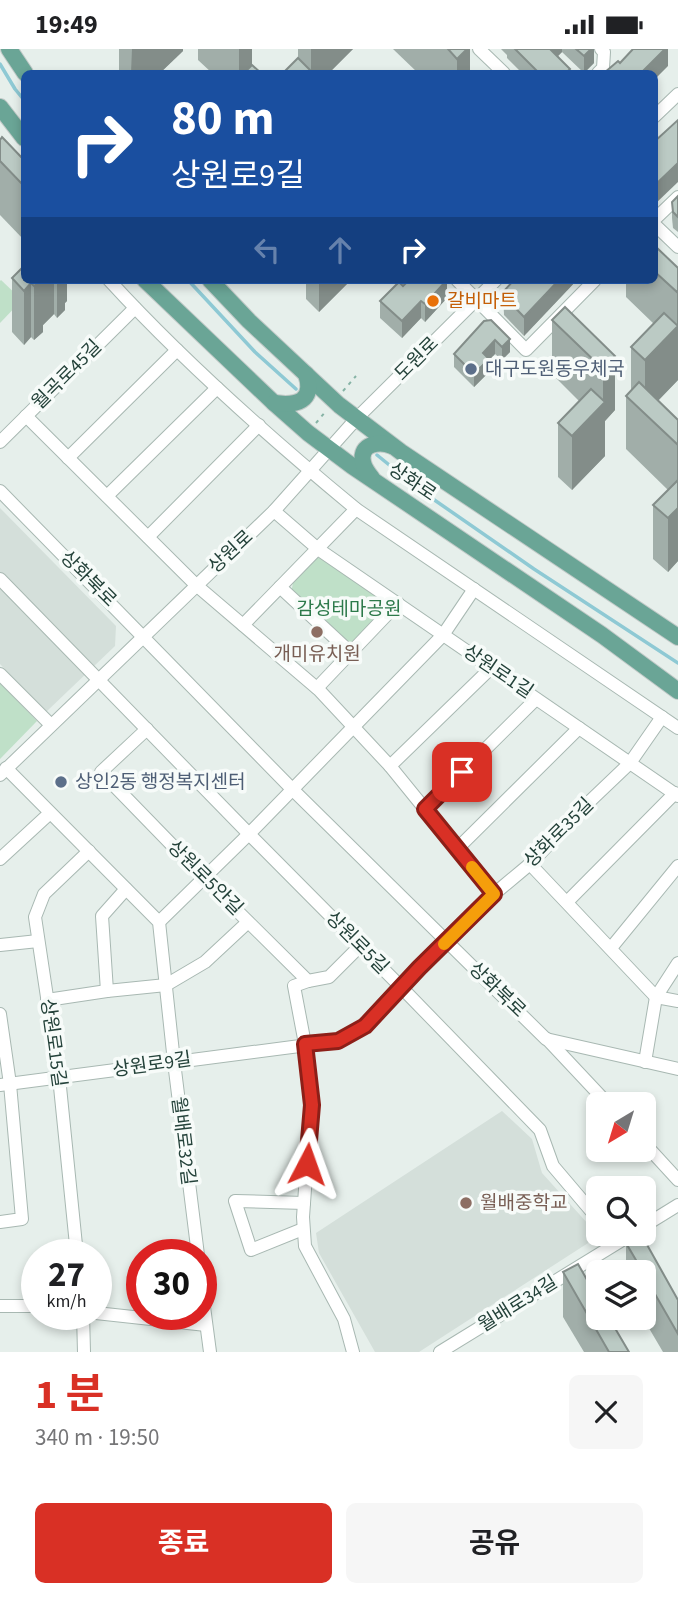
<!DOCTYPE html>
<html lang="ko">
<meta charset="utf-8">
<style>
:root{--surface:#fff;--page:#f6f6f6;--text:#202124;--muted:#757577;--accent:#d93025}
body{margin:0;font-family:"Source Sans 3","Noto Sans KR",sans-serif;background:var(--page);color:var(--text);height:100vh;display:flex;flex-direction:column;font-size:26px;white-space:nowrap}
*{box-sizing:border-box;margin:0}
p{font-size:23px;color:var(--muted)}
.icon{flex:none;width:38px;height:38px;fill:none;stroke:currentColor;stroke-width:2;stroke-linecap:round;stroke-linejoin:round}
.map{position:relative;height:1303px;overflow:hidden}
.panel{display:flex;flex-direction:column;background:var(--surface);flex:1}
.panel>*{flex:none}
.hud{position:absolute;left:21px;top:21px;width:637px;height:214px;border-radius:10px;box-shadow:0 4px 10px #0003;background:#1a4fa0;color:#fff;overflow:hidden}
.needle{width:46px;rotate:218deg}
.tools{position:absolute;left:586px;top:1043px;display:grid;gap:14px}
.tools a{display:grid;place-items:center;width:70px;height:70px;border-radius:10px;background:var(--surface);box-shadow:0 4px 10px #0003;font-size:35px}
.speed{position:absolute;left:21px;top:1190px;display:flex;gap:14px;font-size:35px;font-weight:700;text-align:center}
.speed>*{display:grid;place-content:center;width:91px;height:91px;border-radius:50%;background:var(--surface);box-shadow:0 4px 10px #0003;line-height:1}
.speed small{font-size:18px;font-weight:400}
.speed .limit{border:10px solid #d22;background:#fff;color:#111}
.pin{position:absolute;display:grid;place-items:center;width:60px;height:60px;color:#fff;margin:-30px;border-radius:14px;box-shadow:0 4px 10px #0006}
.me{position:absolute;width:77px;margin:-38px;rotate:4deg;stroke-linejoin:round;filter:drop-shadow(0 0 5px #0008)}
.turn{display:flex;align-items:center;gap:24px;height:147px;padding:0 35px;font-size:32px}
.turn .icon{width:91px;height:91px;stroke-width:2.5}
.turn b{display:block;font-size:49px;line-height:60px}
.lanes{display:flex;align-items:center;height:66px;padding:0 35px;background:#0003;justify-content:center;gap:35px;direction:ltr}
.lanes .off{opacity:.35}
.round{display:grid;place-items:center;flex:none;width:74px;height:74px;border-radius:10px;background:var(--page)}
.headline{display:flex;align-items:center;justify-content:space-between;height:119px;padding:0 35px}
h1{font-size:42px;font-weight:700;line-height:52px;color:var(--accent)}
.primary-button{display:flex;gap:14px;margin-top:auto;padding:14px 35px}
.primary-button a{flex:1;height:80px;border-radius:10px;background:var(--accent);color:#fff;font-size:28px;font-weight:700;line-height:80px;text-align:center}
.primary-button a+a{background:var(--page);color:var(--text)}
.status{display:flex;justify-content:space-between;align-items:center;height:49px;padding:0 35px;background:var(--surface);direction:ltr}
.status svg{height:19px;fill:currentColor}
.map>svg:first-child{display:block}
.built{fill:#d4dfda}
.green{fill:#bfe0c8}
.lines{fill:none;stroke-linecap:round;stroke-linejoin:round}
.stream{stroke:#8ec9d4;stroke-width:3.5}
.minor-casing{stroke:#a8b8b2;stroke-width:14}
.major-casing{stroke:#c2cac8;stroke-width:18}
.path{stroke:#86b3a5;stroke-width:2;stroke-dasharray:3.5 5;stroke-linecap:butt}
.minor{stroke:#fff;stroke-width:12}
.major{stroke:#6aa596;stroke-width:16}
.wall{fill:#a1aea9}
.shaded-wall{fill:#838d89}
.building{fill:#bbcac4;stroke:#838d89;stroke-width:2}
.route-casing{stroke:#8d1f18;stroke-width:18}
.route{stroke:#d93025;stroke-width:12}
.slow{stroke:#f59e0b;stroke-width:12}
.food-dot{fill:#e8710a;stroke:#f7fbf9;stroke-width:2.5}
.service-dot{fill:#5c6f8a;stroke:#f7fbf9;stroke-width:2.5}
.education-dot{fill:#8d6e63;stroke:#f7fbf9;stroke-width:2.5}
.labels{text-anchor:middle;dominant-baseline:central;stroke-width:7;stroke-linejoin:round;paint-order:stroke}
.food-label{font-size:19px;fill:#c56008;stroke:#f7fbf9;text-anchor:start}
.street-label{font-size:19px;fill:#24423a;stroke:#f7fbf9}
.service-label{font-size:19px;fill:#4e5e75;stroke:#f7fbf9;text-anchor:start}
.park-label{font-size:19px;fill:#2d7a4b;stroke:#f7fbf9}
.education-label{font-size:19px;fill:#785e54;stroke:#f7fbf9}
</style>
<div class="status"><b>19:49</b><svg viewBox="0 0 49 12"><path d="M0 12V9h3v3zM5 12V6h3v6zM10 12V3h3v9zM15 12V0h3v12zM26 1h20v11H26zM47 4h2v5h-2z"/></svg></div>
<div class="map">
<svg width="678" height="1303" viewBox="0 0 678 1303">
<rect width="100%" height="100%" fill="#e6efeb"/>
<g class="built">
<path d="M0,459L116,577L115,597L46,663L0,615Z"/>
<path d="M502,1062L532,1090L542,1124L599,1187L419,1303H375L319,1204L316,1184Z"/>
</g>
<g class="green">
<path d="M1,231L22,251L0,274V232Z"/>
<path d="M317,509H325L385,553L386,562L354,597L347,596L291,544L293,534Z"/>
<path d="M0,634L37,672L0,710Z"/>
</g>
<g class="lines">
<g class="stream">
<path d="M0,15L15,40L24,51"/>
<path d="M188,231L255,303L296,340"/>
<path d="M377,406L420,441L534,520L678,614"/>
</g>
<g class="minor-casing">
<g id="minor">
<path d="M479,0L504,24"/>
<path d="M598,24L603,19L604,3L601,0"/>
<path d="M654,68L678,45"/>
<path d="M654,171L678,148"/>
<path d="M654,175L678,198"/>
<path d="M109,231C185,314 270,389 356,460L678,679"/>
<path d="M457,231L526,301L595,231"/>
<path d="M26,367L196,536L319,641L390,717L494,845"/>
<path d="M0,393L135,259"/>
<path d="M68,409L177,301"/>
<path d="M0,442L292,740L546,990L678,1020"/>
<path d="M107,447L217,339"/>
<path d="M274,462L318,500L678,747"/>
<path d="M148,488L259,376"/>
<path d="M0,530L249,785L401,938L540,1081L553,1117L598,1170"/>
<path d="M280,538L351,604"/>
<path d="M243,576L356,460"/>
<path d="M0,625L51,676"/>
<path d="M317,639L398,554"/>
<path d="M147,680L101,723L204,829L308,932L329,928L360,897"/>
<path d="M390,717L491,619"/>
<path d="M6,719L159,873L174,1013L198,1206"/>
<path d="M0,726L274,462L357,369L496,231"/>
<path d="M425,760L536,650"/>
<path d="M457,800L579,679"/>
<path d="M0,810L50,764"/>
<path d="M530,815L656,948L678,952"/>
<path d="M567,853L675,744"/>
<path d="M159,873L249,785L443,586L474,540"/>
<path d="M0,896L38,892"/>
<path d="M611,899L678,817"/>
<path d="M308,932L294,937L305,995L311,1056L303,1168L305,1197L344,1270L353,1303"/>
<path d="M107,942L102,867L126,840"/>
<path d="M47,951L107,942L166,936L205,913L248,873"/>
<path d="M0,965L10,1035L22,1170L0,1173"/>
<path d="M547,990L608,1055"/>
<path d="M645,1013L656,948L678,914"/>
<path d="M0,1036L338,992L365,977L419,918L494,845L530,815L588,754L630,714L662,668"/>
<path d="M644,1094L678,1131"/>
<path d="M644,1177L678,1156"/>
<path d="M303,1180L251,1201L235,1152L304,1154"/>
<path d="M77,1206L59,1028L35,868L44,845L89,802"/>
<path d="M201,1235L210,1303"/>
<path d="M0,1257H37"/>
<path d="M96,1264L206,1276"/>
<path d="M83,1265L84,1303"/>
<path d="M440,1303L632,1185"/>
</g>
</g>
<g class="major-casing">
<g id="major">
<path d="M9,0L25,24"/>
<path d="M0,58L24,89"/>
<path d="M145,231L274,354L308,384L352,417L602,586L678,642"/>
<path d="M210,231L249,272L339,356L401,403L678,588"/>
<path d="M274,354C296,357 315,353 306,325"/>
<path d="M372,429C368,424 364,419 363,413C359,394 380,392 392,397"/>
</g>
</g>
<g class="path">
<path d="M343,342L356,327"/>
<path d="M316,374L326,362"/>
</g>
<use href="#minor" class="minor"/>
<use href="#major" class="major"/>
</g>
<g class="wall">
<path d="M119,0H183V2L160,24H119Z"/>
<path d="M198,0H252V16L261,24H212L198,11Z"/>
<path d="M298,0H353L329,24H284V23L298,10Z"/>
<path d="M393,0H470V24H418Z"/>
<path d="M501,0H594V14L584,24L562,3L558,7L570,24H522L507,9V6Z"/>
<path d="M0,91L24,111V191L0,166Z"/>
<path d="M678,147V183L673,179L672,169V153Z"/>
<path d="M654,196L678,219V331L658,352L678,371V512L668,523L653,510V456L668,441L626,400V347L631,342V298L654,275L626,248V231H654Z"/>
<path d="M12,229L24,231H67V252L65,254V261L57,269L54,265L43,276V283L34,291L31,288L24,296L12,283Z"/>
<path d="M306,231H351L319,263L306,250Z"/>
<path d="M514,231H577L524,287L504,266L503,243Z"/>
<path d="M403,237L447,249L425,273L421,269L402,289L380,269V252Z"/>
<path d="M491,271L510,303L502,311L495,305L489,311V323L474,338L454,318V305Z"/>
<path d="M552,271L615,307V361L605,372V407L572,441L558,428V374L579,352L552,325Z"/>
<path d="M626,1194L678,1251V1303H663L643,1269L644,1223H626Z"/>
<path d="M563,1223L629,1303H584L563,1268Z"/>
</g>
<g class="shaded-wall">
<path d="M132,0H183V2L160,24H131Z"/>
<rect x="239" y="0" width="13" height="24"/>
<path d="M311,0H353L329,24H311Z"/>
<path d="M467,0H470V24H457V10Z"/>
<path d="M549,0H562V3L549,16Z"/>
<path d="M591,0H594V14L584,24V7Z"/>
<path d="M665,0H668V17L654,31V24H641Z"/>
<path d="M678,114V133L654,156V137Z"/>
<path d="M39,231H54V265L43,276V283L34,291V237Z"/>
<path d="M57,231H67V252L65,254V261L57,269Z"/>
<path d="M319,231H351L319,263Z"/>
<path d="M447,231V249L425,273V255Z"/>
<path d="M559,231H577L524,287V268Z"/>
<path d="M31,234V288L24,296V242Z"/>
<path d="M678,241V331L645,365V311L677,279V243Z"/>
<path d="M421,252V269L402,289V272Z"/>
<path d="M510,290V303L502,311V298Z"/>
<path d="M495,291V305L489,311V323L474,338V325L483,304Z"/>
<path d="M615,307V361L605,372V407L572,441V387L603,355V320Z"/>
<path d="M678,394V448L677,449V395Z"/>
<path d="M678,459V512L668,523V469Z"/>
</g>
<g class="building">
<path d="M448,0H467L457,10Z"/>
<path d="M515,0H550L570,20L566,24H539Z"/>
<path d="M576,0H591L584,7Z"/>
<path d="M633,0H665L641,24H604L618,12L620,14Z"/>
<path d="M298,9L313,24H286L284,23Z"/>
<path d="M252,16L261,24H244Z"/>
<path d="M678,71V114L654,137V93Z"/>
<path d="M2,88L24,111V137L0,112V91Z"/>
<path d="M678,147V168L673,163L672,153Z"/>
<path d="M654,196L678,219V241L677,243L654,222Z"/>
<path d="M24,217V231H41L34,237L31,234L24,242L12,229Z"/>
<path d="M409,231H447L425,255L421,252L402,272L380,252L399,233L403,237Z"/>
<path d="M514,231H559L524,268L504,247L503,243Z"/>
<path d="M565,258L615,307L603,320L552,271Z"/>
<path d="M664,264L678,277L645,311L631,298Z"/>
<path d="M491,271L510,290L502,298L495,291L483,304L489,310L474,325L454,305L484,272Z"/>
<path d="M639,333L678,371V394L677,395L626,347Z"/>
<path d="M591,340L605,353L572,387L558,374Z"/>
<path d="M678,431V459L668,469L653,456Z"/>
<path d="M641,1185L678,1251V1285L644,1226V1223H643L626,1194Z"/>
<path d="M578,1215L598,1250V1269H609L629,1303H609L563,1223Z"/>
</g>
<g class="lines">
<g class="route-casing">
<path id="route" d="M307,1115L312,1056L305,995L338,992L365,977L419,919L494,845L425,760L462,723"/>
</g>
<use href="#route" class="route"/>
<path class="slow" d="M444,895L494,845L472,818"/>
</g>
<circle class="food-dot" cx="433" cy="252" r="7"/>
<g class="service-dot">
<circle cx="471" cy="320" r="7"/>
<circle cx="61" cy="733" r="7"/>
</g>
<g class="education-dot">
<circle cx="317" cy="583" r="7"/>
<circle cx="466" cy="1154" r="7"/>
</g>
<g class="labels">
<g class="food-label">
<text x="447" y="252">갈비마트</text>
</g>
<g class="street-label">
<text transform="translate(417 310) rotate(-45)">도원로</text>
<text transform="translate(67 326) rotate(-45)">월곡로45길</text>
<text transform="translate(412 433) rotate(34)">상화로</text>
<text transform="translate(231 503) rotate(-43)">상원로</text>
<text transform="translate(88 530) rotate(45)">상화북로</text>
<text transform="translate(498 623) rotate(34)">상원로1길</text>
<text transform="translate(559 784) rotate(-45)">상화로35길</text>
<text transform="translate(205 829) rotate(45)">상원로5안길</text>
<text transform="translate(357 894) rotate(45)">상원로5길</text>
<text transform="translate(497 941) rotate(44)">상화북로</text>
<text transform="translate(53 994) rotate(82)">상원로15길</text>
<text transform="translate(152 1016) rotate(-8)">상원로9길</text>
<text transform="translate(183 1092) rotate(83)">월배로32길</text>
<text transform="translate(518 1255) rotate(-32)">월배로34길</text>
</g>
<g class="service-label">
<text x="485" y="320">대구도원동우체국</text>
<text x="75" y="733">상인2동 행정복지센터</text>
</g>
<g class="park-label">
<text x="349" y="560">감성테마공원</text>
</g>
<g class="education-label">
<text x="317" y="605">개미유치원</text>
<text x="480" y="1154" text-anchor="start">월배중학교</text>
</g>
</g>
</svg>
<div class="tools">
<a><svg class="needle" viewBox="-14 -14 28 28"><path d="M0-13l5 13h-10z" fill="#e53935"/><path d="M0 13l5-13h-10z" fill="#757577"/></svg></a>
<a><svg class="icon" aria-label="search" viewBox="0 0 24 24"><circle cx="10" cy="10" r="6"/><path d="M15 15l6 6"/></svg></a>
<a><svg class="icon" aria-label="layers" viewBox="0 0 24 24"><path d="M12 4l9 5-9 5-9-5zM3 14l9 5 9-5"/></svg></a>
</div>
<div class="speed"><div>27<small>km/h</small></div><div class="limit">30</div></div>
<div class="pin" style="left:462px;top:723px;background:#d93025"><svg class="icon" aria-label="arrive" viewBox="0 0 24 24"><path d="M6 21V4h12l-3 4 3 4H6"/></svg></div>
<svg class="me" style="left:307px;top:1115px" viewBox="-20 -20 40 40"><path d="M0-17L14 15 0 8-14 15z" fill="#d93025" stroke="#fff" stroke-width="4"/></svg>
<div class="hud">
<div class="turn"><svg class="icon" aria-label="right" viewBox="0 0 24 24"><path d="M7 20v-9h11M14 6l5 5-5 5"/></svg><div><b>80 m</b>상원로9길</div></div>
<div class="lanes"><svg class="icon off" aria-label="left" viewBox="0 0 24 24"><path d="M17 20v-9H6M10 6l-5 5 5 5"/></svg><svg class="icon off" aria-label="ahead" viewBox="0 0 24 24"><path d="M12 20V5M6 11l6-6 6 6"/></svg><svg class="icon" aria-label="right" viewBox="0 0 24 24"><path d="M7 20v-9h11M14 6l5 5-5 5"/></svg></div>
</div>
</div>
<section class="panel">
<div class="headline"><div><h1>1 분</h1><p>340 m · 19:50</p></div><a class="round"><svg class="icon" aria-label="close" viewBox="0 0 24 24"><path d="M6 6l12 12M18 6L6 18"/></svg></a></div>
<div class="primary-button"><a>종료</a><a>공유</a></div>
</section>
